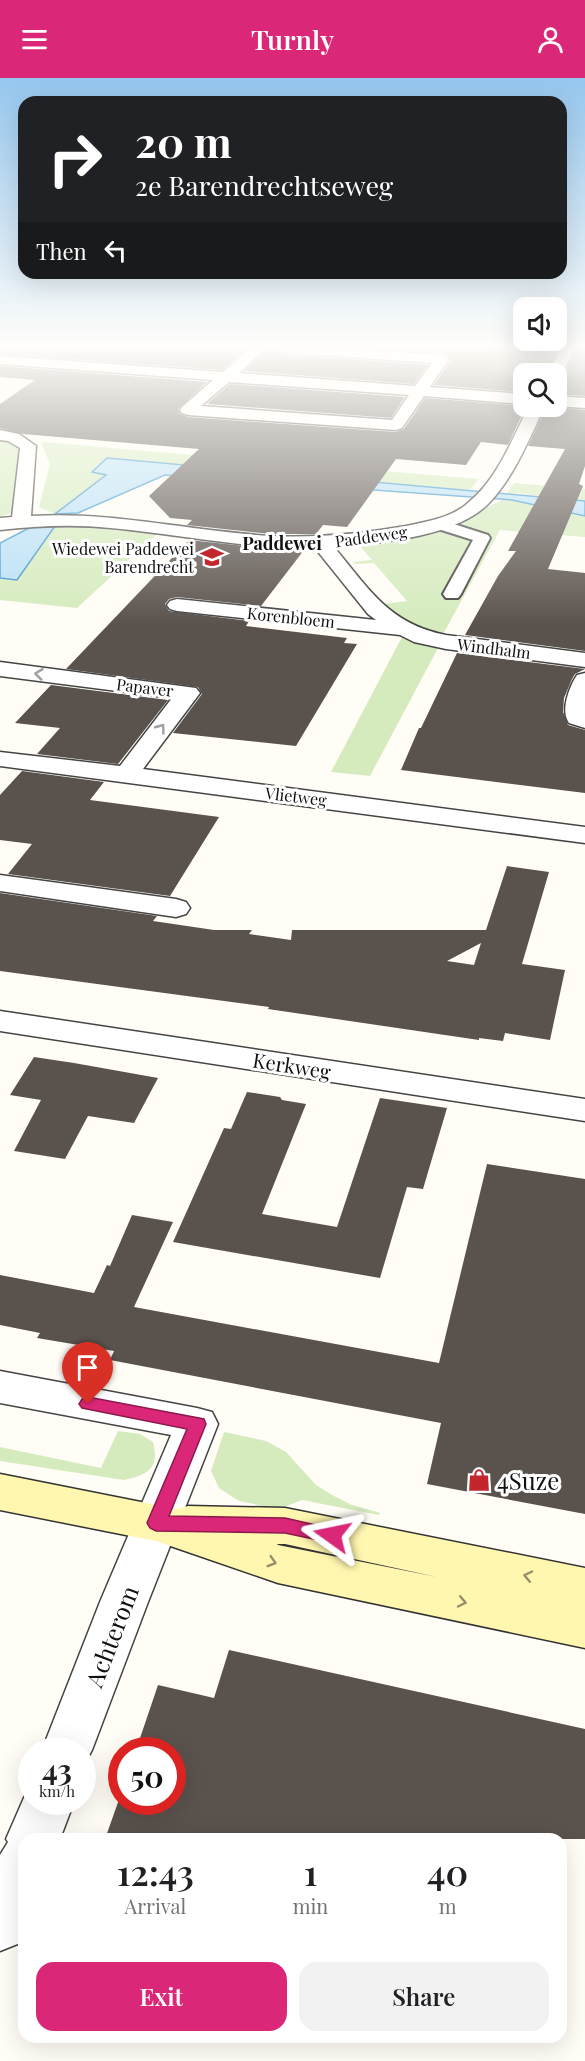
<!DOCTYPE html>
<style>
:root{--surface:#fff;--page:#f2f2f2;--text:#202124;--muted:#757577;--accent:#db2777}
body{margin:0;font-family:"Playfair Display",serif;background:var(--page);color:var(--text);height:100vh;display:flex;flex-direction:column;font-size:22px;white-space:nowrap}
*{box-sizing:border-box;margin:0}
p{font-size:20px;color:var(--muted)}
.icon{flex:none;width:33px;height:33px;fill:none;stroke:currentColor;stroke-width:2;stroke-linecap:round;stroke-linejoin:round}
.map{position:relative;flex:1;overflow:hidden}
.drawer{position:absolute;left:18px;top:1755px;width:549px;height:210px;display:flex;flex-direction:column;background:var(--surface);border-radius:18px;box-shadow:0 6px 24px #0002}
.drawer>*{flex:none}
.top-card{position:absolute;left:18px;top:18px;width:549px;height:183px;border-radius:18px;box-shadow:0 6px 24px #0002;background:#202124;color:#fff;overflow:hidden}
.fabs{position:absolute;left:513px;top:219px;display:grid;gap:12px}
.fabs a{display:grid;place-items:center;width:54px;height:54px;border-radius:12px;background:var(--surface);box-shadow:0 6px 24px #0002;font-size:30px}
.speed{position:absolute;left:18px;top:1659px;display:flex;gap:12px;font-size:30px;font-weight:700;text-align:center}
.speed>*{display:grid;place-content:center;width:78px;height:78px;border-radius:50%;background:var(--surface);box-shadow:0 6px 24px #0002;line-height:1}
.speed small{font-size:15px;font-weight:400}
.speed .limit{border:9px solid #d22;background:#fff;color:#111}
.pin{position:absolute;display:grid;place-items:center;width:51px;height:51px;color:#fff;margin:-62px -26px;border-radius:50% 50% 50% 0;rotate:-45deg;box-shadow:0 0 6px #0007}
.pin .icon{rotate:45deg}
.me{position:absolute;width:66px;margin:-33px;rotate:282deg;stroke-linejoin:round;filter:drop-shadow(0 0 4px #0008)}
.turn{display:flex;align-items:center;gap:21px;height:126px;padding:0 18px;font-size:27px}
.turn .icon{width:78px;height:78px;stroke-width:2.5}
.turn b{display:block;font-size:42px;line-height:51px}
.then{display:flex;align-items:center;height:57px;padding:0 18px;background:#0003;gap:12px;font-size:22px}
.eta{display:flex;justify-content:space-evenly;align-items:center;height:102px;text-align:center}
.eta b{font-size:36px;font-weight:600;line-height:42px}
.cta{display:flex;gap:12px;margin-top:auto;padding:12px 18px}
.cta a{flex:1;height:69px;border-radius:18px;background:var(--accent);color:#fff;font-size:24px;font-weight:600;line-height:69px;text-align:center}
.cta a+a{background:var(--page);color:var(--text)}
header{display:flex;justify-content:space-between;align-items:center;height:78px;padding:0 18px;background:var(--accent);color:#fff;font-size:27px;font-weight:600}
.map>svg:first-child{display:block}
.green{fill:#d5ebbd}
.water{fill:#b9e0f7;stroke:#3f96cf;stroke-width:1.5}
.building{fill:#5a524d;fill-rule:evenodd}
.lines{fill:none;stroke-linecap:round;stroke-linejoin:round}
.pedestrian-casing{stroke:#444;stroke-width:4}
.minor-casing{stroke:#444;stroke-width:3}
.secondary-casing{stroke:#333;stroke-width:3}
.pedestrian{fill:#fff;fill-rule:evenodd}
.minor{fill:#fff;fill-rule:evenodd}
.secondary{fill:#fff6b0;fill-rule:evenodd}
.oneway{stroke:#a0a0a0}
.oneway2{stroke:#948f68}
.route{fill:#db2777;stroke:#8e194d;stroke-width:1.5}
.labels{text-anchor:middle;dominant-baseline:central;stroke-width:6;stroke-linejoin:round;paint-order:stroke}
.far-street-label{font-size:16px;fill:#111;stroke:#fff}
.far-poi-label{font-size:16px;fill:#111;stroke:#fff;text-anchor:end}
.far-neighbourhood-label{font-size:18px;font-weight:bold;fill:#111;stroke:#fff}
.street-label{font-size:20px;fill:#111;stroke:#fff}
.near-poi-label{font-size:24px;fill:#111;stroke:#fff;text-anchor:start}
.near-street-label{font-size:24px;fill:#111;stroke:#fff}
</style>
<header><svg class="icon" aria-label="menu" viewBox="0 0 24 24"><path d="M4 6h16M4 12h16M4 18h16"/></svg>Turnly<svg class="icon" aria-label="person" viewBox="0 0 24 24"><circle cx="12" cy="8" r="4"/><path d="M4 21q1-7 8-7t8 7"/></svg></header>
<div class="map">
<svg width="585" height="1983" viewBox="0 0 585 1983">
<rect width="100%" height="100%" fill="#fffdf5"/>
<g class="green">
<path d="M3,361L17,367L22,377L11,435L0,439V363Z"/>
<path d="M41,364L479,401L470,412L107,380L92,394L107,397L55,436L39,429L50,386Z"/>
<path d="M514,405L585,411V423L516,415L513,422L585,438V459L500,452L442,558C419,553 401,541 383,526L407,523L374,485L355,486L353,484L372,482L360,468L419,459L460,447L457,444L502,422Z"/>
<path d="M55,448L158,455L77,530L0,522V500L17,502Z"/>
<path d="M402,559L439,568L370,698L331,694Z"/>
<path d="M118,1353L140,1356L153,1364C160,1390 148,1397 124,1402L0,1383V1369L101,1390Z"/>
<path d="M224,1354L266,1363L286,1374L316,1407L332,1417L352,1427L380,1435L379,1437L302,1422L279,1431L239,1423L219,1410L211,1393Z"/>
</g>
<g class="water">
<path d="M107,380L585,423V438L512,422L165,397L78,435L55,436L106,397L92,394Z"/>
<path d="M55,448L17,502L0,500V465L31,449Z"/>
</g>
<g class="building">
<path d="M0,270H248L222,292L0,276Z"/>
<path d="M268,270L279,276L428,287L414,306L244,293Z"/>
<path d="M366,270H559L546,296H524V314L434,307L451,282L450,279L443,275Z"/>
<path d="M577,270H585V318L556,316V302L564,297Z"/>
<path d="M0,288L207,304L178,331L180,336L188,339L396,354L404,351L425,320L526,328L508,367L481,364L466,387L396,381L347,449L323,447L316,456H271L187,447L192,442L170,440L149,418L199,371L23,356L0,350V326L35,302L0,299Z"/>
<path d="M230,306L405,319L391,340L207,326Z"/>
<path d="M547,328L585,332V388L579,406L583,408L548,491L585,495V573L465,557L498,498L516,473H508L565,371L528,368Z"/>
<path d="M189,462L263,470L304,472L261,528L177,519L169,521L165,526L169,533L249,543L246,548L347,560L344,565L357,566L296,668L173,655L202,616L198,609L66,591Z"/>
<path d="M457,575L585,591L575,596L572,601L564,620L563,634L568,647L585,652V715L401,692L419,650H421Z"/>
<path d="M51,607L168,622L118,686L37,676L60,650L15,645Z"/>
<path d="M22,693L104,704L90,722L219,739L170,818L8,796L32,766L0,762V717Z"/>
<path d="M507,788L549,794L522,886L565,892L550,962L505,955L503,963L479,960V962L268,931L269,929L0,893V815L157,838L153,843L214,852H252L249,856L291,862L292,852H486ZM481,865L474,887L447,883Z"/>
<path d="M34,979L74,985L158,1000L134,1045L88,1038L65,1081L14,1073L41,1022L10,1017Z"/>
<path d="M247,1014L280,1019L282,1022L306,1026L262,1136L337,1149L380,1020L447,1030L423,1111L407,1109L380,1200L173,1164L224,1050L231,1051Z"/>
<path d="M487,1086L585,1101V1436L427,1406L441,1345L110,1282L114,1273L37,1260L40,1255L0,1247V1197L94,1215L107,1187L110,1188L132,1137L173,1144L134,1229L439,1285Z"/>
<path d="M229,1572L585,1651V1761H105L122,1713V1724H172V1672H136L158,1607L214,1620Z"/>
</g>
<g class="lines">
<g class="pedestrian-casing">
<path id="pedestrian" d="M438,441L488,457L490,460L461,516L458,520H446L443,516L473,462L432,449L430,446Z"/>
</g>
<g class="minor-casing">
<g id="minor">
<path d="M251,270H266L239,295L415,308L432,285L279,274L272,270H337L442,277L449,281L430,309L524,316V326L424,318L402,350L396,352L188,337L182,335L180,332L182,329L213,302L0,286V278L223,294ZM229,304L409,317L392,342L201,328Z"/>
<path d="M561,270H575L562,296L556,300V296H548Z"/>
<path d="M556,318L585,320V330L556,328Z"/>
<path d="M529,328H545C529,361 515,397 490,424C458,459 380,465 334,469C369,511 389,546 446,557L585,575V589L446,571L414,564L400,557L177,533L170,531L167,527L170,523L177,521L376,542L368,536L315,470C246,471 178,456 110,450C73,446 36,448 0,452V440L12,439L20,370L8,363L0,362V352L19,356L36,368L31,438C112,433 190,453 271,458C316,460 361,456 406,448C428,443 452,440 469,424C498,400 512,361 529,328Z"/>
<path d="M0,584L196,610L200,615L143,691L585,749V765L0,688V674L120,688L172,620L0,598Z"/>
<path d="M585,595V650L569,645C560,633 569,609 577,597Z"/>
<path d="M0,797L176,821L186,824L190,830L186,836L176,839L0,813Z"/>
<path d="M0,933L585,1021V1043L0,953Z"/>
<path d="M0,1293L197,1330L212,1334L218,1346L148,1524L92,1672L82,1690V1672H42L100,1524L171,1357L0,1325Z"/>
<path d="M30,1706H32V1724H74L60,1761H24V1854L20,1865L0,1873V1777L8,1764L6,1761Z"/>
</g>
</g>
<g class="secondary-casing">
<path id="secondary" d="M0,1396L156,1427L174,1432L188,1428L285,1430L585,1490V1570L278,1505L156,1463L0,1432ZM277,1466H285L437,1499L278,1467Z"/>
</g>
<use href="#pedestrian" class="pedestrian"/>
<use href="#minor" class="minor"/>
<use href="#secondary" class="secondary"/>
</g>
<defs><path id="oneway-chevron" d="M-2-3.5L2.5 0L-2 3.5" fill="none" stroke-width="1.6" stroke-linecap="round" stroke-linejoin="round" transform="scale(1.5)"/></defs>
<g class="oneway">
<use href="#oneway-chevron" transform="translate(39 596) rotate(-173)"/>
<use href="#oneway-chevron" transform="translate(161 650) rotate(-53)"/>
</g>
<g class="oneway2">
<use href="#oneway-chevron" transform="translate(272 1484) rotate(17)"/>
<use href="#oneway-chevron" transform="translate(528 1498) rotate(-168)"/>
<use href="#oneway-chevron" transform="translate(462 1524) rotate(12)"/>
</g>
<linearGradient id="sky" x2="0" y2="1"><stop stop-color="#95c6ee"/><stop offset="0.49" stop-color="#fffefa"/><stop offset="1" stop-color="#fffefa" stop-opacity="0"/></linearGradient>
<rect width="585" height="547" fill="url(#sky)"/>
<path class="route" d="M88,1319L204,1341L206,1346L169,1438L285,1440L338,1452L341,1457L338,1463L332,1465L285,1455L156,1453L150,1450L147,1445L187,1351L82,1330L79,1326L82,1321Z"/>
<defs>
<g id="school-bare" transform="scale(1.8)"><path d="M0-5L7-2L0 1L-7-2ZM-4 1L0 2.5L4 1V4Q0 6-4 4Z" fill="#c4262e" stroke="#fff" stroke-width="2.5" paint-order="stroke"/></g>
<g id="shop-bare" transform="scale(1.8)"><path d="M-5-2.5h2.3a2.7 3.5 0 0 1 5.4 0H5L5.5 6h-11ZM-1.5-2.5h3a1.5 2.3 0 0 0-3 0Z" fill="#c4262e" stroke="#fff" stroke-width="2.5" paint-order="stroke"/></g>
</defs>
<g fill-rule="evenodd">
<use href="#school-bare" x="212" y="479"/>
<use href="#shop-bare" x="479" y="1402"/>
</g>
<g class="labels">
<g class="far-street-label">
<text transform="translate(371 458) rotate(-8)">Paddeweg</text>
<text transform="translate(291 539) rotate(6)">Korenbloem</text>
<text transform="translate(494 570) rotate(7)">Windhalm</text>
<text transform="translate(145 609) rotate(7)">Papaver</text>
<text transform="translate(296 718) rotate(7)">Vlietweg</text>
</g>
<g class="far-poi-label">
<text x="194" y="470">Wiedewei Paddewei<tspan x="194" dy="18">Barendrecht</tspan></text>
</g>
<g class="far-neighbourhood-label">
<text x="282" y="465">Paddewei</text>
</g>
<g class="street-label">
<text transform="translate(292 987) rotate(9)">Kerkweg</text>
</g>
<g class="near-poi-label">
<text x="497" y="1402">4Suze</text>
</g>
<g class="near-street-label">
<text transform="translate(111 1558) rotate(-69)">Achterom</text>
</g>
</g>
</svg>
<div class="fabs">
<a><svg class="icon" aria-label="sound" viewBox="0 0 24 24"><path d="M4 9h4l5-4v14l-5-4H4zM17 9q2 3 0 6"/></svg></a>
<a><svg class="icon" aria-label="search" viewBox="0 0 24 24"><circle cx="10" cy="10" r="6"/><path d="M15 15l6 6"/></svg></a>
</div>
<div class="speed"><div>43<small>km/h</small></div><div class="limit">50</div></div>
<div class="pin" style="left:88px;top:1326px;background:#d93025"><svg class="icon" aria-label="arrive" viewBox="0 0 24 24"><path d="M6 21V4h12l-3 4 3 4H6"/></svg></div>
<svg class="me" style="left:332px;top:1457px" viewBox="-20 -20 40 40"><path d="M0-17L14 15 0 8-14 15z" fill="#db2777" stroke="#fff" stroke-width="4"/></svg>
<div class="top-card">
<div class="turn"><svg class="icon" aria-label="right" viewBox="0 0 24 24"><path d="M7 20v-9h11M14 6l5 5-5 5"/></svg><div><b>20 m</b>2e Barendrechtseweg</div></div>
<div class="then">Then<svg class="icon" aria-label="left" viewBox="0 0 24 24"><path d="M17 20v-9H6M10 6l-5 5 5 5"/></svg></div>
</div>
<section class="drawer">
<div class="eta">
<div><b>12:43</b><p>Arrival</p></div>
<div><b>1</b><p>min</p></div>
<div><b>40</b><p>m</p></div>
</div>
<div class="cta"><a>Exit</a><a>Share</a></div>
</section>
</div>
